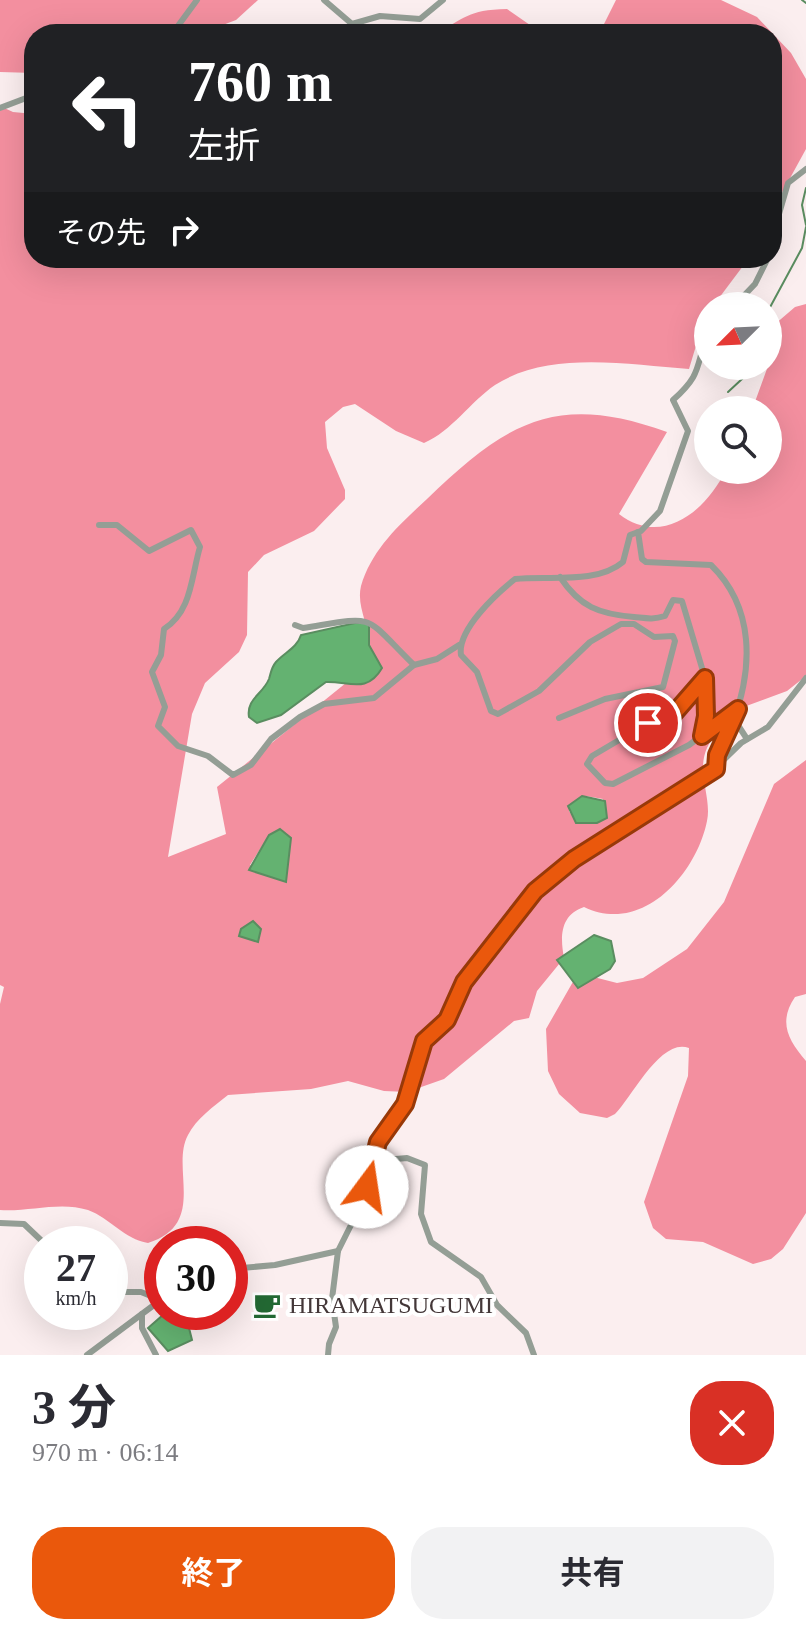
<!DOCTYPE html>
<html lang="ja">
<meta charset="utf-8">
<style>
:root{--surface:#fff;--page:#f2f2f3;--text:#2b2b33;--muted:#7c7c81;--accent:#ea580c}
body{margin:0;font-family:"Times New Roman","Noto Sans JP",serif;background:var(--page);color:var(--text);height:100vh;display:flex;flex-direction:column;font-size:30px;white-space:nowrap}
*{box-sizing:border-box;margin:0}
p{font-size:26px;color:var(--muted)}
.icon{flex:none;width:44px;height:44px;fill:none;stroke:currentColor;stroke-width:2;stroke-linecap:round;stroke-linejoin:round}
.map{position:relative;height:1355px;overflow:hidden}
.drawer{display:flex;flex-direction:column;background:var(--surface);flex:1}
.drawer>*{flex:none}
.guide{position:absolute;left:24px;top:24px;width:758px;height:244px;border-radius:32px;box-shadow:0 8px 32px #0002;background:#202124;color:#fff;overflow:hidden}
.needle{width:52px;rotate:246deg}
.controls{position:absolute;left:694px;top:292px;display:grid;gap:16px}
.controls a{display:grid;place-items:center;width:88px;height:88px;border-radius:50%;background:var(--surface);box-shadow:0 8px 32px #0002;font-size:40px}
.speed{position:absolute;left:24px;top:1226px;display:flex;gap:16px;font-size:40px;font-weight:700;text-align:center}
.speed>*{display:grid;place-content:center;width:104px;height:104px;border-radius:50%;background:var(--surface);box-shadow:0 8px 32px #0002;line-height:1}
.speed small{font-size:20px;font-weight:400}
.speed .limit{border:12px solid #d22;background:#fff;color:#111}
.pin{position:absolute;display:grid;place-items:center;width:68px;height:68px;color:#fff;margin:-34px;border:4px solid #fff;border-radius:50%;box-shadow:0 2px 8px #0007}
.me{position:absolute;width:88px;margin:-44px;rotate:14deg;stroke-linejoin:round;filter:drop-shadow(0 0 6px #0008)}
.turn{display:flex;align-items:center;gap:28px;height:168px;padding:0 32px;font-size:36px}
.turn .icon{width:104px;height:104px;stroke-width:2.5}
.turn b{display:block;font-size:56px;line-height:68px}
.then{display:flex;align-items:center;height:76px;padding:0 32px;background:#0003;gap:16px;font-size:30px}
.round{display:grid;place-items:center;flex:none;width:84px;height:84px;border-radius:32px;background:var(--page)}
.summary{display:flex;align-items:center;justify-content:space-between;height:136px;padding:0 32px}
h1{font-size:48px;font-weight:700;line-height:60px}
.action{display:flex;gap:16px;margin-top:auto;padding:16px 32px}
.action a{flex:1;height:92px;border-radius:32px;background:var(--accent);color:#fff;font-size:32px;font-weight:700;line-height:92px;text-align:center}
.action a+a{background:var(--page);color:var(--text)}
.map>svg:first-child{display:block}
.forest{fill:#f38f9f;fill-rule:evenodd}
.water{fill:#64b271;stroke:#5a8d60;stroke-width:2}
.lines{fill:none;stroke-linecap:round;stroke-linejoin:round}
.stream{stroke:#5a8d60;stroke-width:2}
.minor{stroke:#949e95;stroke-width:6}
.route-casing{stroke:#983908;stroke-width:20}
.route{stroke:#ea580c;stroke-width:14}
.labels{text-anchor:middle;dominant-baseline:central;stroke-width:8;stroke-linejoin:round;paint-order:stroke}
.poi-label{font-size:24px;fill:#433738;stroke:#fff;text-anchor:start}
</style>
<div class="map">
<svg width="806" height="1355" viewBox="0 0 806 1355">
<rect width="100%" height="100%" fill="#fbeeef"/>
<g class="forest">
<path d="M0,0H258L236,20L199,34H34V73L0,72Z"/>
<path d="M616,0H721L757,17L791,53L806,79V149L772,211V34H599Z"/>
<path d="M507,9L543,34H434C467,18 466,10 507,9Z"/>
<path d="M0,106L13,112L34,114V258H749L713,306H708L689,369C628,365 550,350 495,385C470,402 452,431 424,443L396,431L355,404L343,407L325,422L327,448L345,490V499L314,531L264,555L248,572L247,635L239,652L205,683L192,714L168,857L226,834L217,787L362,670C364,663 369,654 369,646C370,626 356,607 361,586C372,549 400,524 427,499C507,422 556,392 667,432L619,514C662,547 705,512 726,470H768V410H752L768,366L774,325L795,307L806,304V676L787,691L730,712C724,724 711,739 707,748C696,772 712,798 707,821C696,875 642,935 584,907C560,915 560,937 564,958L537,991L529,1018L514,1021L444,1079L407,1092L384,1091L348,1081L311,1089L228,1095C214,1106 196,1119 188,1135C170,1168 208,1224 148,1243C124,1239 110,1218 88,1210C60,1201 29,1212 0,1210V1004L4,987L0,985ZM586,796L603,799L607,818L597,823H577L569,811ZM269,835L286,882L250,865Z"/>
<path d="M806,760V994L795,997C778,1022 788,1040 806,1061V1213L783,1249L771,1259L753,1264L703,1242L666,1239L653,1228L644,1202L688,1076L689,1048C661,1037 632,1097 615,1114L607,1118L580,1113L559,1094L548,1071L546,1029L578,973L617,983L643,978L687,949L724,902L774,784Z"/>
</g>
<g class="water">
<path d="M355,623H369V645L382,668C367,694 349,681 326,682L281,715L257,723L249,717C246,699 263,694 269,679C271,673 271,668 276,662C285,652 297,648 301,635Z"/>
<path d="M582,796L605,801L607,818L597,823H576L568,806Z"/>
<path d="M280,829L291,838L286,882L249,870L269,835Z"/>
<path d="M253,921L261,929L258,942L239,936L241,929Z"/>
<path d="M594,935L611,941L615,961L610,969L578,988L557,960Z"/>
<path d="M163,1315L188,1324L192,1340L168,1351L148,1328Z"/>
</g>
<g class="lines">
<g class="stream">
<path d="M802,0L806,3"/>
<path d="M806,225L802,205L806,188"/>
<path d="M768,311L802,248L806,227"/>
<path d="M768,326V329"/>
<path d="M728,392L756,366"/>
</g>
<g class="minor">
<path d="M324,0L352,24L380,16L420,19L443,0"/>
<path d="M172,34L197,0"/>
<path d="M0,108L34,95"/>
<path d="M772,238L788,183L806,169"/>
<path d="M734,306L755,284L768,258"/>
<path d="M99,525H117L149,551L191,530L200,547C191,577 192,611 164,629L161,655L152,672L165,707L158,726L178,746L208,756L233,775L251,765L271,739L300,717L324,704L374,698L414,665L437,659L459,645"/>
<path d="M638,532L642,559L646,562L711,565C755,608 753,668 733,722C727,738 715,752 716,769"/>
<path d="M560,577C580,607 599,614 634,617C645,618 653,620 665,616L673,600L682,601L705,678L706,716L702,736"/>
<path d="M295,625L303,628C379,616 361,613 414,665"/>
<path d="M705,678L671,717L648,723L592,756L587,764L605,783L613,784L689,745L738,709"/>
<path d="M559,718L605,699L663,687L675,641L673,636L654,637L634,624H621L590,642L539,691L498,714L491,711L477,672L461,655C457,630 496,594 515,579C547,575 596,585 623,562L630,535L641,531L660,511L688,431L673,400C703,373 695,367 708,333"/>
<path d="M734,719L747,739"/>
<path d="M374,1161L407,1158L425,1165L421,1214L431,1242L481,1277L497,1305L526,1333L534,1355"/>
<path d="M0,1223L24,1224L45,1244"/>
<path d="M230,1269L275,1265L338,1251"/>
<path d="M110,1285L116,1292H141L161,1300"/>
<path d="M142,1314V1328L156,1355"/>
<path d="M87,1355L162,1299"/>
<path d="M328,1355L329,1344L336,1327L332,1299L338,1251L361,1205L378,1142L405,1104L424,1041L447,1020L464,982L554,874L703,780L741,743L768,727L806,678"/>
</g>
</g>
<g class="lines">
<g class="route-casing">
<path id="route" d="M367,1187L378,1142L405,1104L424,1041L447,1020L464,982L535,891L574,859L716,769L717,755L738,709L702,736L706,716L705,678L671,717L648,723"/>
</g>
<use href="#route" class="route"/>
</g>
<defs>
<g id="cafe-bare" transform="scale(2.16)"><path d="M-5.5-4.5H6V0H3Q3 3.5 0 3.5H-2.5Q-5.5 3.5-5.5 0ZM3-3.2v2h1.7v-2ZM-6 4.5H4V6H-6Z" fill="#236833" stroke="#fff" stroke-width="2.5" paint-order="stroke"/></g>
</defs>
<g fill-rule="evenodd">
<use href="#cafe-bare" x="267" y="1305"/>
</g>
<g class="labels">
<g class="poi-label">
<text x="289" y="1305">HIRAMATSUGUMI</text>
</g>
</g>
</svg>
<div class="controls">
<a><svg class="needle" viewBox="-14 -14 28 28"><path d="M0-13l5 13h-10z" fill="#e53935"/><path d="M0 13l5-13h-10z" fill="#7c7c81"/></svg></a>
<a><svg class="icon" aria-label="search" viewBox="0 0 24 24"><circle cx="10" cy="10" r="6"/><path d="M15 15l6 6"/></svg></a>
</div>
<div class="speed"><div>27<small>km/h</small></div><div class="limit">30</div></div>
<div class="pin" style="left:648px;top:723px;background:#d93025"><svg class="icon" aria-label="arrive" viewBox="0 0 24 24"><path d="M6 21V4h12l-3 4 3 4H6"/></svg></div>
<svg class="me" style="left:367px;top:1187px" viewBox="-20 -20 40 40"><circle r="19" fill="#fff"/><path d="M0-13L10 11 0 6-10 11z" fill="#ea580c"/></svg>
<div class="guide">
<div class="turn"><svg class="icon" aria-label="left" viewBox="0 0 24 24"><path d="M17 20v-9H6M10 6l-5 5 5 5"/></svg><div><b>760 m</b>左折</div></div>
<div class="then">その先<svg class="icon" aria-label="right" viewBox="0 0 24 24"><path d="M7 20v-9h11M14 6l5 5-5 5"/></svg></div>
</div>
</div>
<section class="drawer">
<div class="summary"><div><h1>3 分</h1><p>970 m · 06:14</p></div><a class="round" style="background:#d93025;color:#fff"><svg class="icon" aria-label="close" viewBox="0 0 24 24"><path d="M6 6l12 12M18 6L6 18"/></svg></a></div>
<div class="action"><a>終了</a><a>共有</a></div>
</section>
